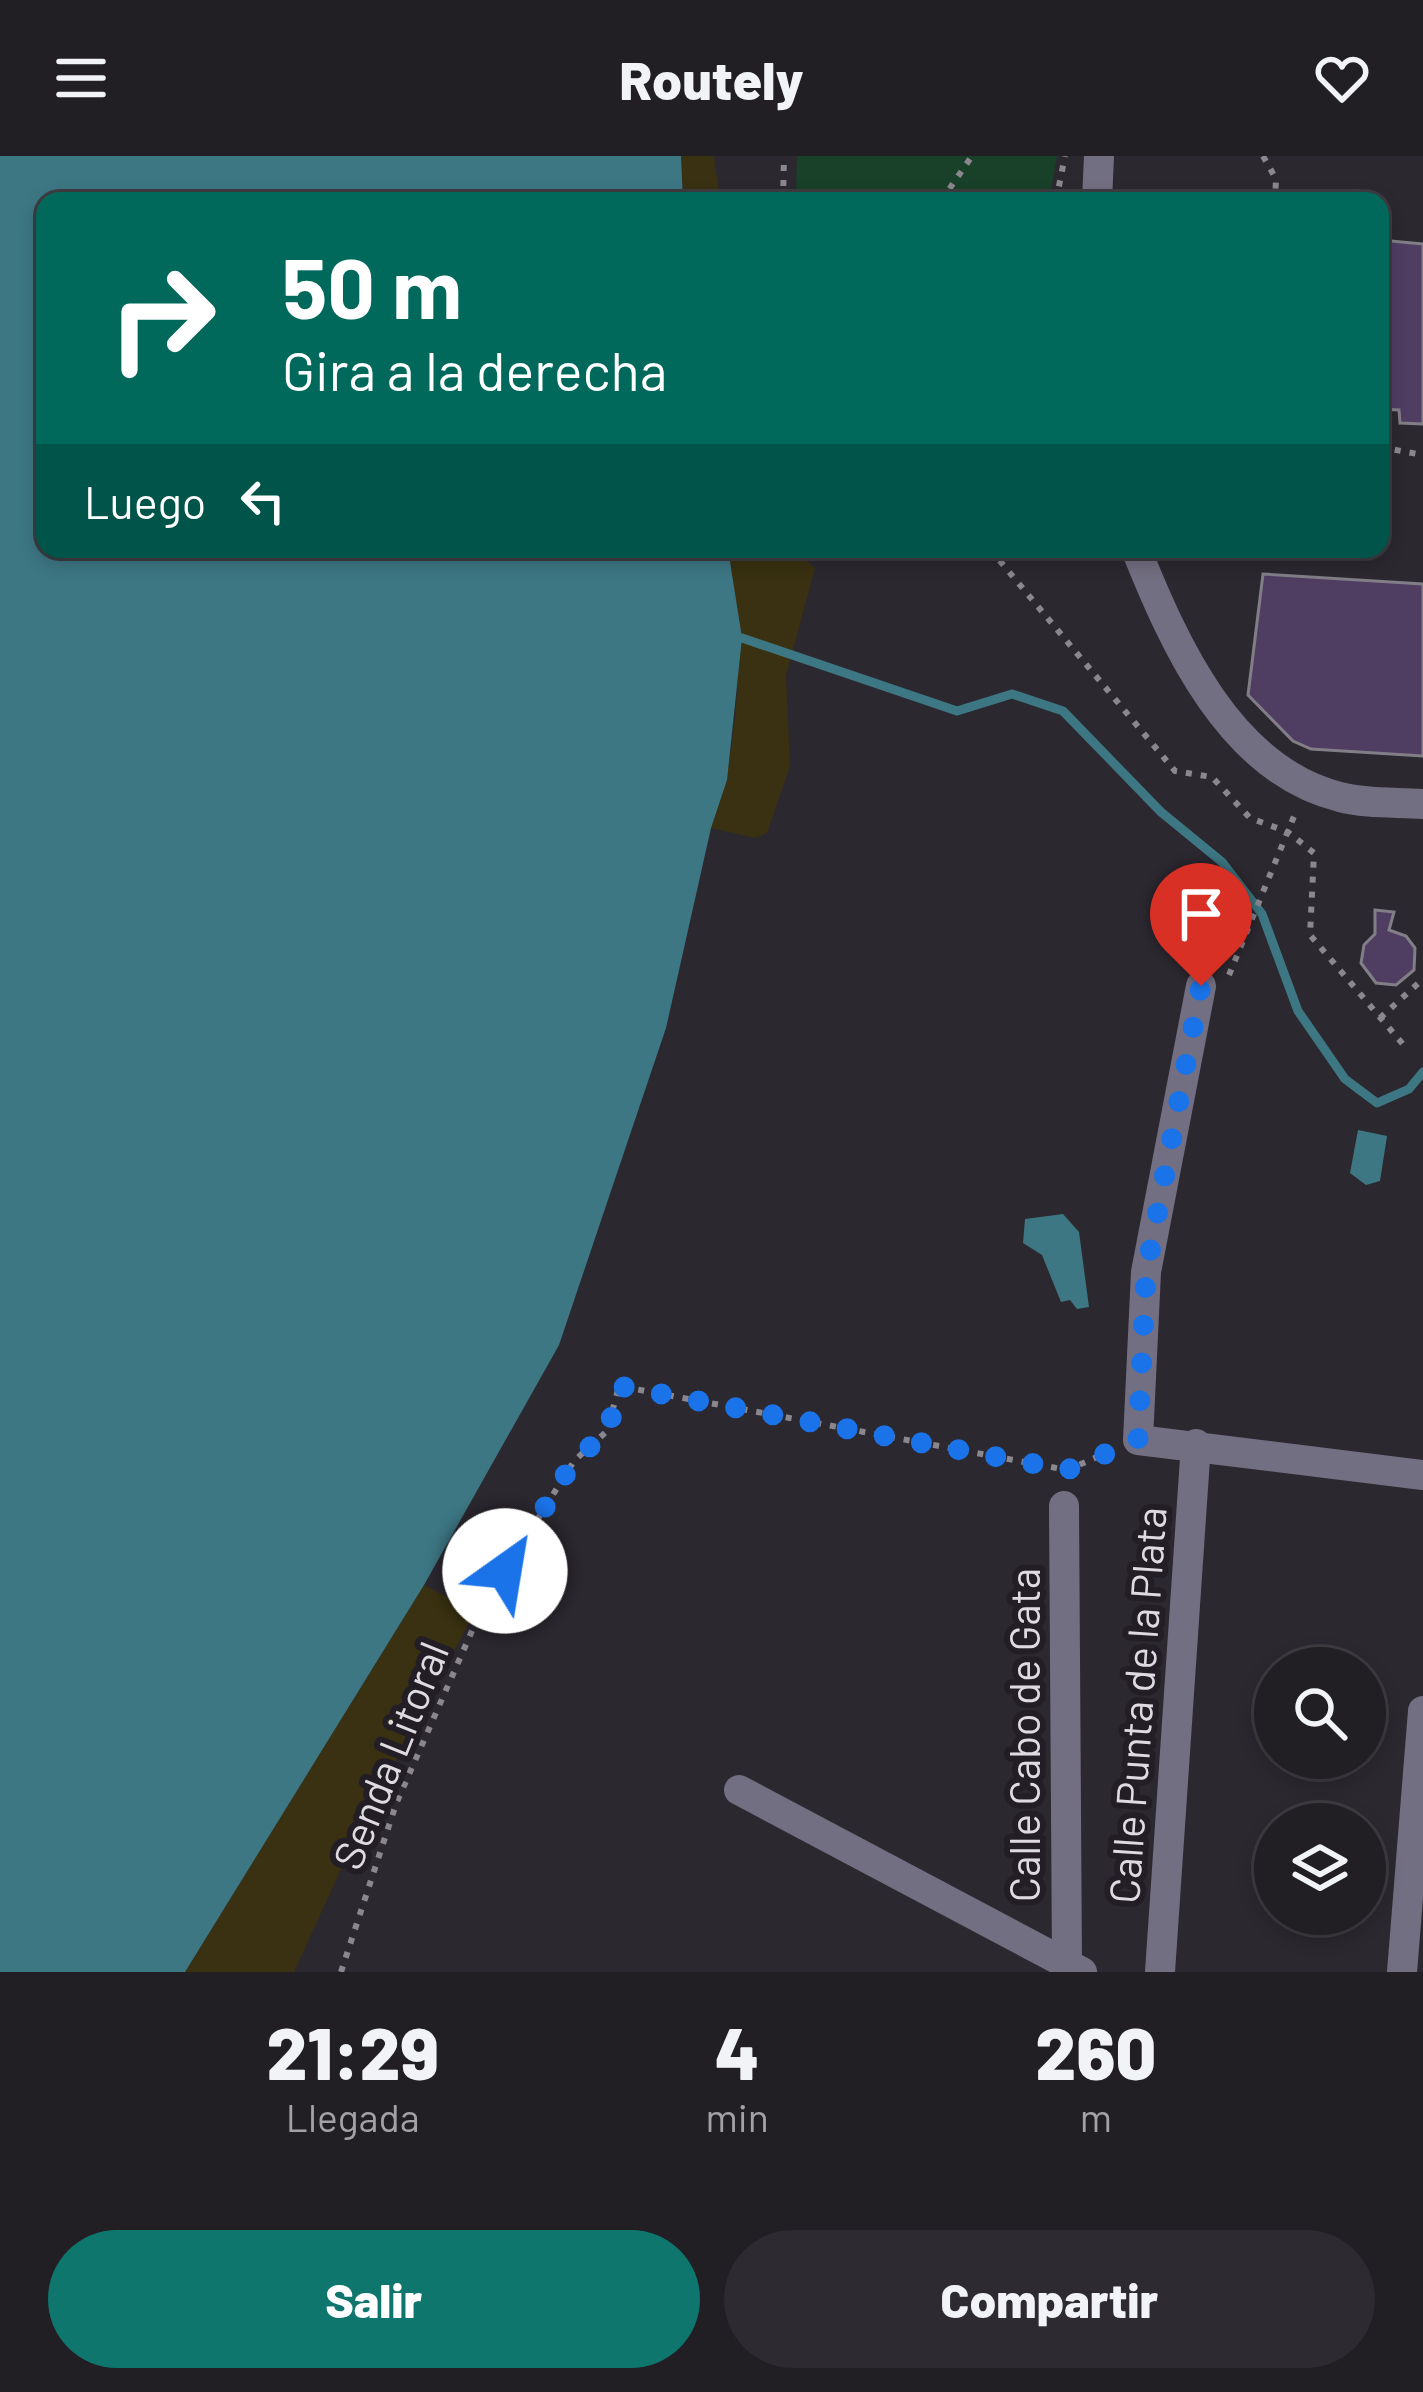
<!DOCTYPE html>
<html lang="es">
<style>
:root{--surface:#211e24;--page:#2d2b31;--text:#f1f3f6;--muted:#a2a2a6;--line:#3e3c41;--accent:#0f766e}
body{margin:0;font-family:Barlow,sans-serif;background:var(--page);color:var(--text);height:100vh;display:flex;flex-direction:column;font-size:45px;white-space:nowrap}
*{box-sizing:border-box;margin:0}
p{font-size:39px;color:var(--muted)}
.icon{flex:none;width:66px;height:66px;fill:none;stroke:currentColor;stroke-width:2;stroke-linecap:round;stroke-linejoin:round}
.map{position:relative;height:1816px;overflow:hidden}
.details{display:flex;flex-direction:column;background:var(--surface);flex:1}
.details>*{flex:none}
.banner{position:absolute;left:36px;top:36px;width:1353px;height:366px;border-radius:24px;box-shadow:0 6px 18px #0003,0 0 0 3px var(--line);background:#00695c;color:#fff;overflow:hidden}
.fabs{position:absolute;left:1254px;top:1491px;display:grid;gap:24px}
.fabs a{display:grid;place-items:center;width:132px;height:132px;border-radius:50%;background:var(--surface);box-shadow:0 6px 18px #0003,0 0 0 3px var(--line);font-size:60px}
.pin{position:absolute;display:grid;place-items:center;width:102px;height:102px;color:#fff;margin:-123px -51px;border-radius:50% 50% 50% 0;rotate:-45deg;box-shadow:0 0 12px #0007}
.pin .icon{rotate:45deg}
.me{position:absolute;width:132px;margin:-66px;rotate:32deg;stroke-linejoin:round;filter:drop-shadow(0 0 9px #0008)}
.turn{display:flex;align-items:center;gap:42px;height:252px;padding:0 48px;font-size:54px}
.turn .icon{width:156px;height:156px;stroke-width:2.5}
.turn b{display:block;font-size:84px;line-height:102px}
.then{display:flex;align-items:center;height:114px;padding:0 48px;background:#0003;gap:24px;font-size:45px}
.eta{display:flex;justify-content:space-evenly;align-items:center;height:204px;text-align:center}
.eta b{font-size:72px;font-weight:800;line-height:84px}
.action{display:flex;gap:24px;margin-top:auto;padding:24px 48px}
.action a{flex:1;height:138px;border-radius:72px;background:var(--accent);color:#fff;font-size:48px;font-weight:800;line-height:138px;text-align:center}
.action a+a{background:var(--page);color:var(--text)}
header{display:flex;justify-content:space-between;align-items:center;height:156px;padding:0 48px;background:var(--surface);font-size:54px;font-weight:800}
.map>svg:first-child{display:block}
.green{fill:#194029}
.sand{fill:#393111}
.water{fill:#3d7784}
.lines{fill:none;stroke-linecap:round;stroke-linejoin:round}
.stream{stroke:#3d7784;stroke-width:9}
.building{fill:#4f3d62;stroke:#827e87;stroke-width:3}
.path{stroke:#8b878e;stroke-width:6;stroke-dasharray:6 9;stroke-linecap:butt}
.minor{stroke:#736f82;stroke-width:30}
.route{stroke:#1a73e8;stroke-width:21;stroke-dasharray:0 37.8}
.labels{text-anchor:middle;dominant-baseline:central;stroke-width:12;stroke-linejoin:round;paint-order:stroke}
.street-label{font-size:42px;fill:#dedbe0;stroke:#231e26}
</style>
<header><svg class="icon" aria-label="menu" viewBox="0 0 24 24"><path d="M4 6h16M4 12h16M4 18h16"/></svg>Routely<svg class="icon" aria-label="heart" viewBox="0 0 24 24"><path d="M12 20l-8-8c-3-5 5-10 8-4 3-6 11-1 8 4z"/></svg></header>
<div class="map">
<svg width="1423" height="1816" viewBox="0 0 1423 1816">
<rect width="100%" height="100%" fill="#2c2830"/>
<path class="green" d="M797,0H1057L1049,45H796Z"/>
<g class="sand">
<path d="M681,0H714L720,45H683Z"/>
<path d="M728,393H805V403L815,412L786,520L790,610L767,677L755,682L711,672C743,578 743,489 728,393Z"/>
<path d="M424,1429L475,1456L360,1672L294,1816H185Z"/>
</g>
<g class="water">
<path d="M0,0H681L683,45H45V393H728L742,482L727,624L711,672L666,872L559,1189L424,1429L185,1816H0Z"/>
<path d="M1358,974L1387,980L1380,1025L1366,1029L1350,1017Z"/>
<path d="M1063,1058L1079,1076L1089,1151L1077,1153L1070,1144L1061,1146L1042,1099L1023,1087L1025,1063Z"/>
</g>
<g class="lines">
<path class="stream" d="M742,482L957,555L1012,538L1063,555L1161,656L1222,706L1262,758L1298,855L1345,923L1377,947L1409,933L1423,916"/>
</g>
<g class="building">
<path d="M1380,84L1423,88V268L1400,267L1399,254L1380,253Z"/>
<path d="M1263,418L1423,428V600L1311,593L1293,585L1248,539Z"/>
<path d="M1375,754L1394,756L1389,774L1406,780L1415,792L1414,814L1396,829L1376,827L1361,807L1364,789L1375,778Z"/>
</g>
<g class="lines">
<g class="path">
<path d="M1263,0L1276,23L1275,45"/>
<path d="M783,45L784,0"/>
<path d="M941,45L972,0"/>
<path d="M1056,45L1065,0"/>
<path d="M1380,291L1423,299"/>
<path d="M990,393L1175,615L1212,621L1250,662L1288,676L1314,697L1310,779L1407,893"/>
<path d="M814,395V393"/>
<path d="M1229,819L1297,653"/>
<path d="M1380,862L1423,823"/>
<path d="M341,1816L396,1648L482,1452L574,1305L607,1275L619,1230L1067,1314L1111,1295"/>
</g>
<g class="minor">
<path d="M1097,45L1099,0"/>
<path d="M1136,393C1174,488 1230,614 1340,641C1366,648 1396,646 1423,648"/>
<path d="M1201,830L1146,1116L1138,1284L1423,1319"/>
<path d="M1064,1350L1067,1808"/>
<path d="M739,1634L1082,1816"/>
<path d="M1160,1816L1196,1288"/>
<path d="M1402,1816L1423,1555"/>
</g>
</g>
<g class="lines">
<path class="route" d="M505,1415L574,1305L608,1275L619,1230L1067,1314L1138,1284L1146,1117L1201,830"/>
</g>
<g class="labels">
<g class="street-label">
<text transform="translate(1136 1549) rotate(-86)">Calle Punta de la Plata</text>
<text transform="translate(1023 1579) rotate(-90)">Calle Cabo de Gata</text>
<text transform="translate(389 1599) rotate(-68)">Senda Litoral</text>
</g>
</g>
</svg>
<div class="fabs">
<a><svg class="icon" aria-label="search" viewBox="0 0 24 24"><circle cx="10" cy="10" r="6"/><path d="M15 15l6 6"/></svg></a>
<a><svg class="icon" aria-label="layers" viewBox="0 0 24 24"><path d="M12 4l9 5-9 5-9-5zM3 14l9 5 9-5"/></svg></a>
</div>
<div class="pin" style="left:1201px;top:830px;background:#d93025"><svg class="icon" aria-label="arrive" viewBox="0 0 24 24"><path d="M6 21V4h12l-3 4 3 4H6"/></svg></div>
<svg class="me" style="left:505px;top:1415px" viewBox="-20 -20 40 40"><circle r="19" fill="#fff"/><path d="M0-13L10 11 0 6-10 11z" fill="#1a73e8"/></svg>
<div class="banner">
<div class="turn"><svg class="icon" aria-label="right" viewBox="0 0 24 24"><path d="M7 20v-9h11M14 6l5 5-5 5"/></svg><div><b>50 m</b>Gira a la derecha</div></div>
<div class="then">Luego<svg class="icon" aria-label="left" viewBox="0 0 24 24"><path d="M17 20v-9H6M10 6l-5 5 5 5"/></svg></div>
</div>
</div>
<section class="details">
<div class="eta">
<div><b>21:29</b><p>Llegada</p></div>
<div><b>4</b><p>min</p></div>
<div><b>260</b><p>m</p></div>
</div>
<div class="action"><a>Salir</a><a>Compartir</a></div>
</section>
